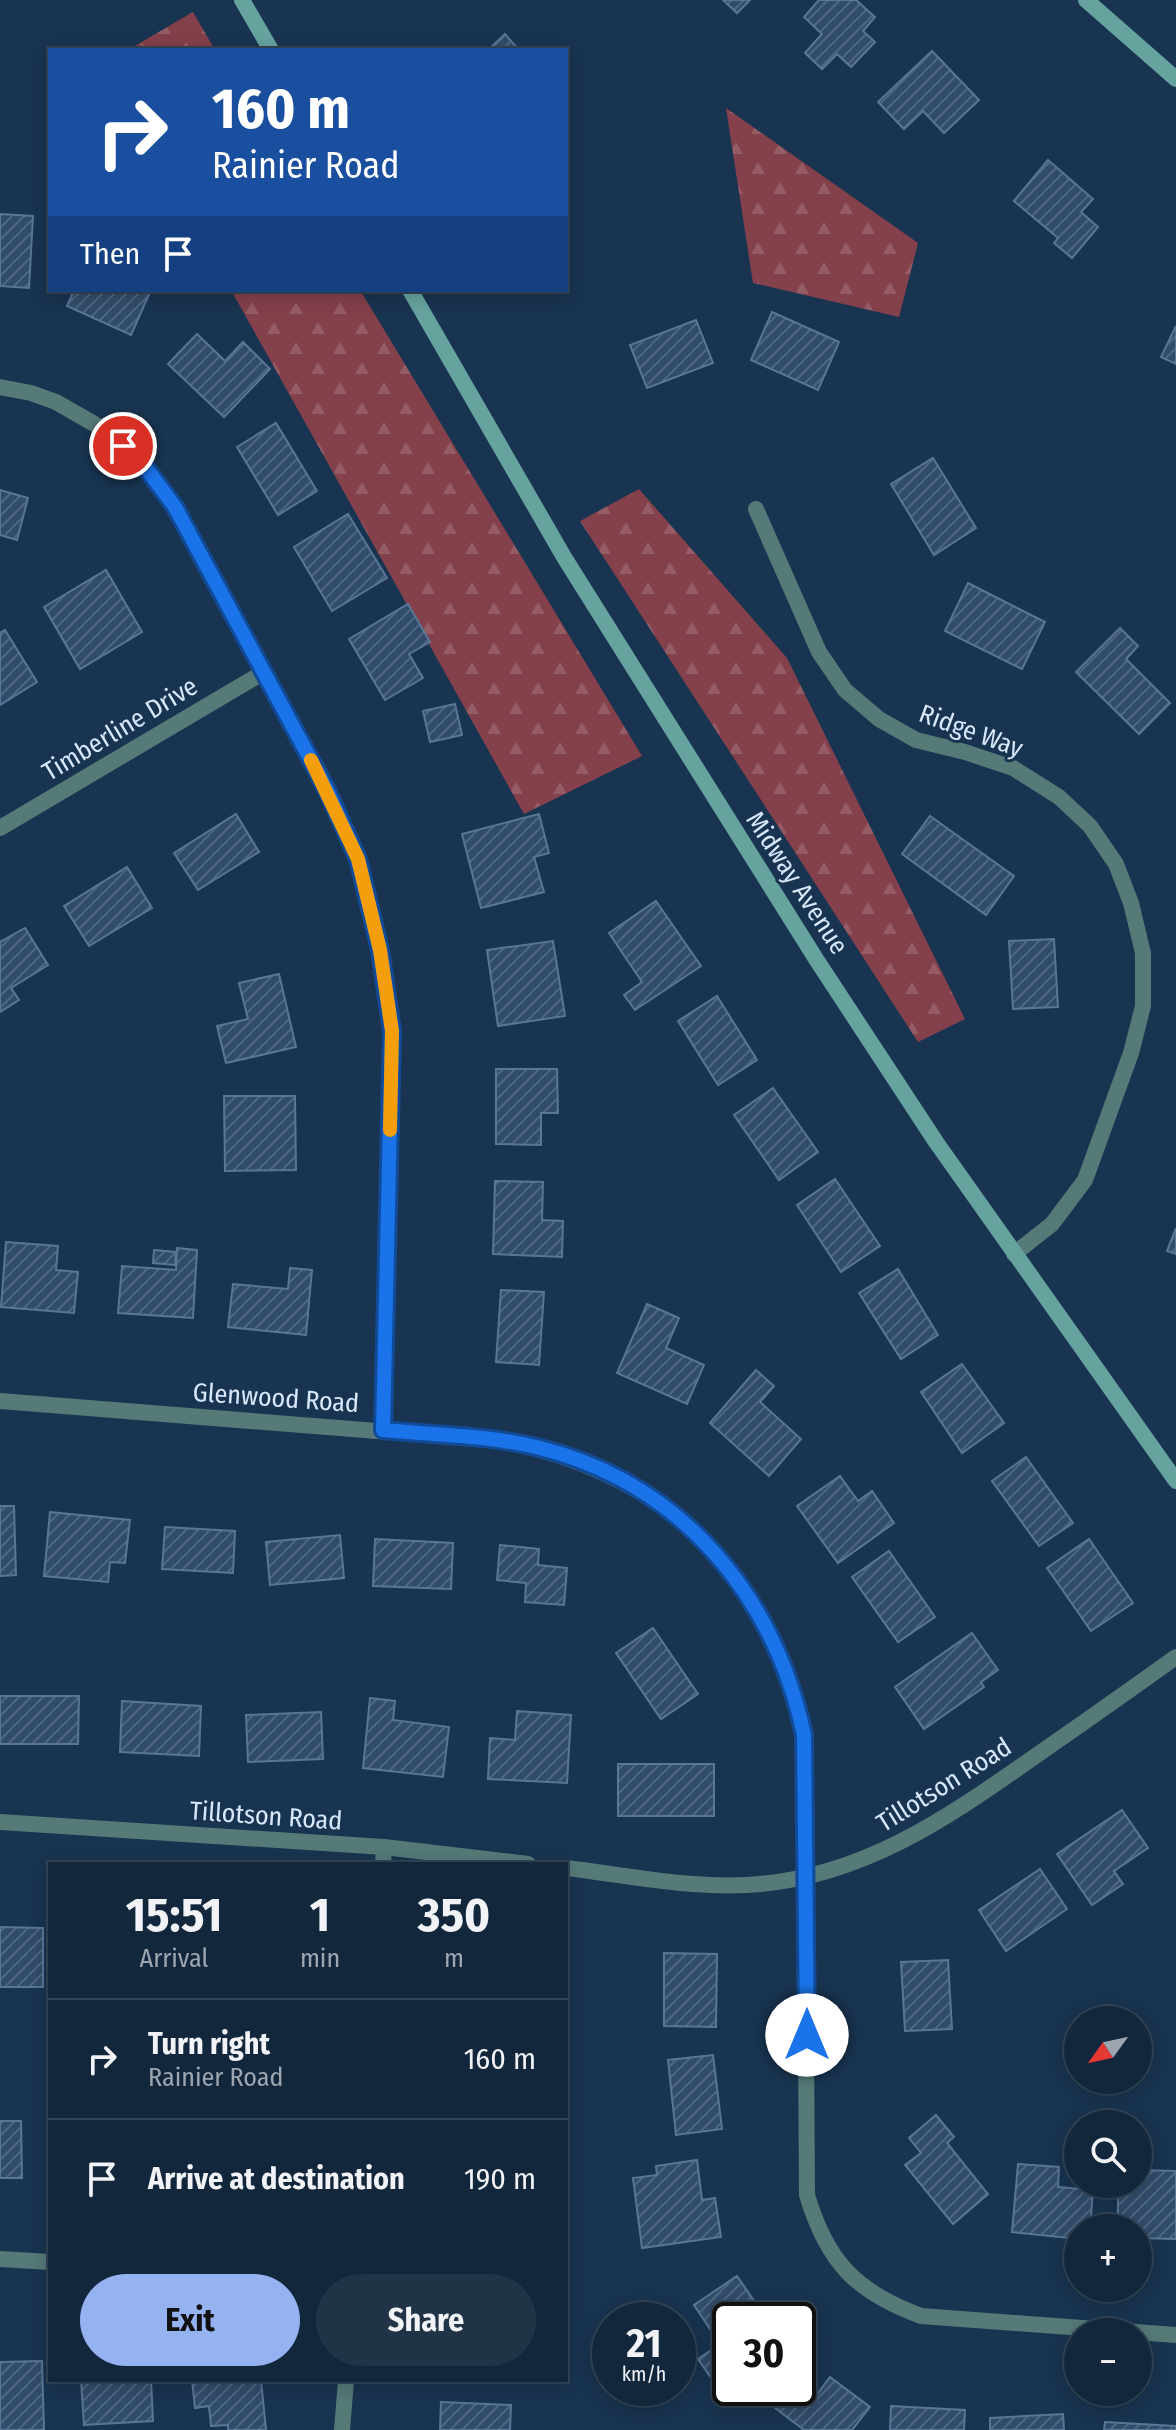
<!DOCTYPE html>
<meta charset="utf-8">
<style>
:root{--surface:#13273c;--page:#203347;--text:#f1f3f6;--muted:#9da5af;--line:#324456;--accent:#95b2f1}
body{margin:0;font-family:"Fira Sans Condensed",sans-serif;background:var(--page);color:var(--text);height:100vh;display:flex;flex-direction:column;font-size:30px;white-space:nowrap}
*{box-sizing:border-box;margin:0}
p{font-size:26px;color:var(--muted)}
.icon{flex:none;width:44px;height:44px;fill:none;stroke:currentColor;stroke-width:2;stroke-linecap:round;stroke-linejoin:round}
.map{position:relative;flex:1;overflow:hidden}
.panel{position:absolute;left:48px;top:1862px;width:520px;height:520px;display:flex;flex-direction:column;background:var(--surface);border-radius:0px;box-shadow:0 4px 20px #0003,0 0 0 2px var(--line)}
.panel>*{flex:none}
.banner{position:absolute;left:48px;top:48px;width:520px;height:244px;border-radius:0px;box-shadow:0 4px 20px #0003,0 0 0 2px var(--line);background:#1a4fa0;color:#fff;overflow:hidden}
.needle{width:52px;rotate:237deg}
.controls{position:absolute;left:1064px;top:2006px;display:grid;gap:16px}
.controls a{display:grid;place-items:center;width:88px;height:88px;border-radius:50%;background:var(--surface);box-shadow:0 4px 20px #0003,0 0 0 2px var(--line);font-size:40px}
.speed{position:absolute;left:592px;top:2302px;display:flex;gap:16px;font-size:40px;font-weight:700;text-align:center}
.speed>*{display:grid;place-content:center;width:104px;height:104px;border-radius:50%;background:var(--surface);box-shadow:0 4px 20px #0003,0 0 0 2px var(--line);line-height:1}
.speed small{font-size:20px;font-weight:400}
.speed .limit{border:4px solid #111;border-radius:12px;background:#fff;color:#111}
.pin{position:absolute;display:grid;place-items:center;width:68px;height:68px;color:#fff;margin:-34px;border:4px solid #fff;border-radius:50%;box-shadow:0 2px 8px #0007}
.me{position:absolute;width:88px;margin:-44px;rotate:0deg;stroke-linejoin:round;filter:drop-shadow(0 0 6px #0008)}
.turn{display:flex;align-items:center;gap:28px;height:168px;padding:0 32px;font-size:36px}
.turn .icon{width:104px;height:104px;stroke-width:2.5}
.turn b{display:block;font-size:56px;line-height:68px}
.then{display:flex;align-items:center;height:76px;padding:0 32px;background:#0003;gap:16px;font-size:30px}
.eta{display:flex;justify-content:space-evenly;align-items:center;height:136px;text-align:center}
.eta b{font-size:48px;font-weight:700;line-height:56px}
.button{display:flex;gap:16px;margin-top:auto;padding:16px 32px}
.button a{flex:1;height:92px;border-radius:48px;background:var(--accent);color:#111;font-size:32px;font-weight:700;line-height:92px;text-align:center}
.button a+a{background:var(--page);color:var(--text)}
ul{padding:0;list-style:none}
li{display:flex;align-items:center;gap:24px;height:120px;padding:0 32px;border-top:2px solid var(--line)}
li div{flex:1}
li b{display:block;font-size:30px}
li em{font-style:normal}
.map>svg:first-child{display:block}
.forest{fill:url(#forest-firs)}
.building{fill:url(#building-hatch);stroke:#597696;stroke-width:2}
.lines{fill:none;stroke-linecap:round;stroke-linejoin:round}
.street{stroke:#557a78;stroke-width:16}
.secondary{stroke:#66a39f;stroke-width:16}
.route-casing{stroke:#114b97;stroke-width:20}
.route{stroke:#1a73e8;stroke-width:14}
.slow{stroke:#f59e0b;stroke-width:14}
.labels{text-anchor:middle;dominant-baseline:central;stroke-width:6;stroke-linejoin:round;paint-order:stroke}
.street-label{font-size:26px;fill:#d8e8fa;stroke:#193450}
</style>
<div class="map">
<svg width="1176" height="2430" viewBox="0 0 1176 2430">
<defs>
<pattern id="forest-firs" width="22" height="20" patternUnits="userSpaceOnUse" patternTransform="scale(2)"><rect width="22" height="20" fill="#84404b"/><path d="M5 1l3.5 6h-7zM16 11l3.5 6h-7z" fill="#955c66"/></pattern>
<pattern id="building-hatch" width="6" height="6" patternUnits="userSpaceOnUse" patternTransform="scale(2)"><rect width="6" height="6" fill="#314c6a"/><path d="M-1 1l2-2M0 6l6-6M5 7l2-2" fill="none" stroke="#4e6680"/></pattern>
</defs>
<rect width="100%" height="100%" fill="#193450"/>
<g class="forest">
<path d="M193,12L215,50H128Z"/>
<path d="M726,108L918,243L899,317L753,283Z"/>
<path d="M231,290H360L642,756L524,814Z"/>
<path d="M639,489L787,658L965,1019L918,1042L580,521Z"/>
</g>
<g class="building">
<path d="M723,0H750L737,13Z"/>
<path d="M819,0H856L875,17L863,31L875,42L851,67L837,54L822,69L805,53L822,34L804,17Z"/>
<path d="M505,34L519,50H488Z"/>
<path d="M932,51L979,100L944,133L923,111L904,129L878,102Z"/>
<path d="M1048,160L1093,199L1081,212L1098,227L1072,258L1054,243L1058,238L1014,201Z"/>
<path d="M0,214L33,216L29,288L0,286Z"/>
<path d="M74,290H151L131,335L67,306Z"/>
<path d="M772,312L839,342L818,390L751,360Z"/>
<path d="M696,320L713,363L647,388L630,345Z"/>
<path d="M1176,326V364L1161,357Z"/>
<path d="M197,334L225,361L243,342L270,369L224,417L168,364Z"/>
<path d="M276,423L317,491L278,515L237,447Z"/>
<path d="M933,458L976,528L934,555L891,484Z"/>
<path d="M0,490L28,498L17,540L0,535Z"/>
<path d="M348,514L387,578L332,611L294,547Z"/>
<path d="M106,570L142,632L80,669L44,607Z"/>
<path d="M968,583L1045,622L1022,669L945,631Z"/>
<path d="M408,604L430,642L409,654L423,678L385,700L349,639Z"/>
<path d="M1120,628L1138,646L1126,659L1170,703L1139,734L1076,672Z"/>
<path d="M5,630L37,682L0,705V633Z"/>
<path d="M455,704L462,735L430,742L423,711Z"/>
<path d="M236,814L259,852L198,890L174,853Z"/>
<path d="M539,814L549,853L534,857L544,892L481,908L462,834Z"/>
<path d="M930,816L1014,876L986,915L902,854Z"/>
<path d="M127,867L152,908L89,946L64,906Z"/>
<path d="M656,901L701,966L635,1010L624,995L642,982L609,933Z"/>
<path d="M25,928L48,965L11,988L19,1000L0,1012V942Z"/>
<path d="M1054,939L1058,1007L1013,1009L1009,941Z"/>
<path d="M553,941L565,1016L498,1026L487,950Z"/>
<path d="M279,974L296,1047L226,1063L217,1026L248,1019L239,983Z"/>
<path d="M717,996L757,1060L718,1085L678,1021Z"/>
<path d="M496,1069H557L558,1113H541V1145L496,1144Z"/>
<path d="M773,1088L818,1152L779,1180L734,1115Z"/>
<path d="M224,1096H295L296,1170L225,1171Z"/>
<path d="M835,1179L880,1246L841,1272L797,1205Z"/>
<path d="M495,1181L543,1182L542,1220L563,1221L562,1257L493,1254Z"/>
<path d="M1176,1228V1254L1167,1251Z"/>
<path d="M6,1242L58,1246L56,1270L78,1272L74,1313L1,1307Z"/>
<path d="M177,1248L197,1250L193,1318L118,1313L122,1266L176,1270Z"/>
<path d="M154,1250L176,1252L175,1265L153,1263Z"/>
<path d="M290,1268L312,1270L306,1335L228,1327L233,1284L288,1289Z"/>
<path d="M898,1269L938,1335L901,1359L859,1293Z"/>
<path d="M501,1290L544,1292L539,1365L496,1362Z"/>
<path d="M647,1304L679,1318L666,1348L704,1365L687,1404L617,1373Z"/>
<path d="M962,1364L1004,1423L962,1453L921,1392Z"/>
<path d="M756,1370L774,1386L760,1402L801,1439L769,1476L710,1423Z"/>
<path d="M1026,1457L1073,1523L1039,1546L992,1481Z"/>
<path d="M840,1476L858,1501L872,1491L894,1523L838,1563L797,1506Z"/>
<path d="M0,1506H14L16,1575L0,1576Z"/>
<path d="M50,1512L130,1520L125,1563L110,1562L108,1582L44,1576Z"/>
<path d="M165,1527L235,1531L233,1573L162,1569Z"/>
<path d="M340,1535L344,1578L270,1585L266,1542Z"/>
<path d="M375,1539L453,1543L451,1589L373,1586Z"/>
<path d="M1089,1539L1133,1603L1091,1631L1047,1568Z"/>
<path d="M500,1545L539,1549L538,1565L567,1568L564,1605L525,1602L526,1583L497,1580Z"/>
<path d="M889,1551L935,1617L898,1642L852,1577Z"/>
<path d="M653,1628L698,1694L661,1719L616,1653Z"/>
<path d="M972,1633L998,1670L981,1682L984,1687L924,1729L895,1687Z"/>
<path d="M0,1696H79L78,1744H0Z"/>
<path d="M370,1698L395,1701L393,1720L449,1727L443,1777L363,1768Z"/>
<path d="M122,1701L201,1706L199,1756L120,1752Z"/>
<path d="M517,1711L571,1715L567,1783L488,1779L490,1738L515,1740Z"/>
<path d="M321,1712L323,1759L248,1762L246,1715Z"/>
<rect x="618" y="1764" width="96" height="52"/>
<path d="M1122,1810L1148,1848L1114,1871L1123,1884L1092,1905L1057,1854Z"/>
<path d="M1040,1869L1067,1909L1006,1951L979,1910Z"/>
<path d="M0,1927L43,1928V1987H0Z"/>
<path d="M664,1953L717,1954L716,2027L664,2026Z"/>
<path d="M948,1960L952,2029L905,2031L901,1962Z"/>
<path d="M713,2055L722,2129L676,2135L668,2060Z"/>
<path d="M936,2115L954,2137L947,2143L988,2194L953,2224L905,2165L921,2153L909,2138Z"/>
<path d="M0,2121H21L22,2178H0Z"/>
<path d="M697,2160L702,2200L715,2198L721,2237L642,2248L633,2178L657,2175L656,2166Z"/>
<path d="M1018,2164L1059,2167L1058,2187L1093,2190L1090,2228H1078V2239L1012,2232Z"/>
<path d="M1138,2170L1176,2171V2239L1138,2238V2228H1118V2184H1138Z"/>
<path d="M737,2276L767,2320H730V2371L714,2382L698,2359L720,2344L694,2305Z"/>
<path d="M42,2361L44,2430H0V2362Z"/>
<path d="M830,2377L870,2407L852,2430H804L766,2401L776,2388H798V2378L818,2393Z"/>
<path d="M81,2380H151L153,2421L84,2425Z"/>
<path d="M192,2380H261L266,2430H228V2425L211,2426L209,2406L195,2408Z"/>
<path d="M441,2402L511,2405L510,2430H440Z"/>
<path d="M891,2406L965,2410L964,2430H890Z"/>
<path d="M1063,2414L1064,2430H990V2418Z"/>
<path d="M1105,2422L1176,2426V2430H1104Z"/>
</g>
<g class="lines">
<g class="street">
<path d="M0,387L31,393L56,402L103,429L143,464L175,507L327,790L358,859L380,950L392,1031L383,1430"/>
<path d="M756,509L819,652L845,690L879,719L916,740L965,752L1013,768L1059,797L1090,826L1116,864L1131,903L1143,953V1006L1131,1053L1085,1180L1052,1224L1014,1254"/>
<path d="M0,828L264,672"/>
<path d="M0,1401L503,1441C665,1473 769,1573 804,1735L807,2195C827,2262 856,2292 921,2316L1176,2335"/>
<path d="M0,1822L384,1847L528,1864"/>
<path d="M383,1864L384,1847"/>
<path d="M566,1868C626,1875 686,1888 747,1885C861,1879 947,1818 1037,1755C1083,1723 1130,1690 1176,1657"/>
<path d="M0,2259L50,2262"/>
<path d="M342,2430L346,2380"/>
</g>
<g class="secondary">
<path d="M242,0L271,50"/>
<path d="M1086,0L1176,79"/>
<path d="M410,290L564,557L816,959L936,1142L1176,1481"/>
</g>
</g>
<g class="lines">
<g class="route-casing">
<path id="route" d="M123,446L143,464L175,507L327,790L358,859L380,950L392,1031L383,1430C435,1435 489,1435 540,1448C682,1484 774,1595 804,1735L807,2035"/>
</g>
<use href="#route" class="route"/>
<path class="slow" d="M311,760L358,859L380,950L392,1031L390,1130"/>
</g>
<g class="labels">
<g class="street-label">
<text transform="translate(120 729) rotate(-31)">Timberline Drive</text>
<text transform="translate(971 731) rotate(20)">Ridge Way</text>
<text transform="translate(797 883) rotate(57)">Midway Avenue</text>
<text transform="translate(276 1398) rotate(4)">Glenwood Road</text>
<text transform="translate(944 1785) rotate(-32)">Tillotson Road</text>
<text transform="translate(266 1816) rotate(4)">Tillotson Road</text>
</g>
</g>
</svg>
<div class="controls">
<a><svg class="needle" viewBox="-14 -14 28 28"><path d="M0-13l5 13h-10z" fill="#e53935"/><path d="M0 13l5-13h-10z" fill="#9da5af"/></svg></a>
<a><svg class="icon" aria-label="search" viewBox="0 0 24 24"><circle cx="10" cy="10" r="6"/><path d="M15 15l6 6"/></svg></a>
<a>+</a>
<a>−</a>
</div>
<div class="speed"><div>21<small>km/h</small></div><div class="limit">30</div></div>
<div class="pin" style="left:123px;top:446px;background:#d93025"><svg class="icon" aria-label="arrive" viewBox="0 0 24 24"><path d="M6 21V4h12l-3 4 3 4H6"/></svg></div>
<svg class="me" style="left:807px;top:2035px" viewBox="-20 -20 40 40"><circle r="19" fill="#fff"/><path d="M0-13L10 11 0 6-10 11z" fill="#1a73e8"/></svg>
<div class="banner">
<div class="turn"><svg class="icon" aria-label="right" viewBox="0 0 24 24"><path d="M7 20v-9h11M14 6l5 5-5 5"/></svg><div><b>160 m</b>Rainier Road</div></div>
<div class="then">Then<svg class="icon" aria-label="arrive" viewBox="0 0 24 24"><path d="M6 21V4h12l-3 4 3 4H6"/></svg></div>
</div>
<section class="panel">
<div class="eta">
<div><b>15:51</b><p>Arrival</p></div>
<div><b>1</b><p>min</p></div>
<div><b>350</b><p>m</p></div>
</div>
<ul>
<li><svg class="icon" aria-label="right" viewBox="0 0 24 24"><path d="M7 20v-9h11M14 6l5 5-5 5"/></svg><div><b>Turn right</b><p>Rainier Road</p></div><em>160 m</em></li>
<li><svg class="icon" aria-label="arrive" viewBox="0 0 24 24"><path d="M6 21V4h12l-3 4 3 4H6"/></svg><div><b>Arrive at destination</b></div><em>190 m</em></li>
</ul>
<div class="button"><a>Exit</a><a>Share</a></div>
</section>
</div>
